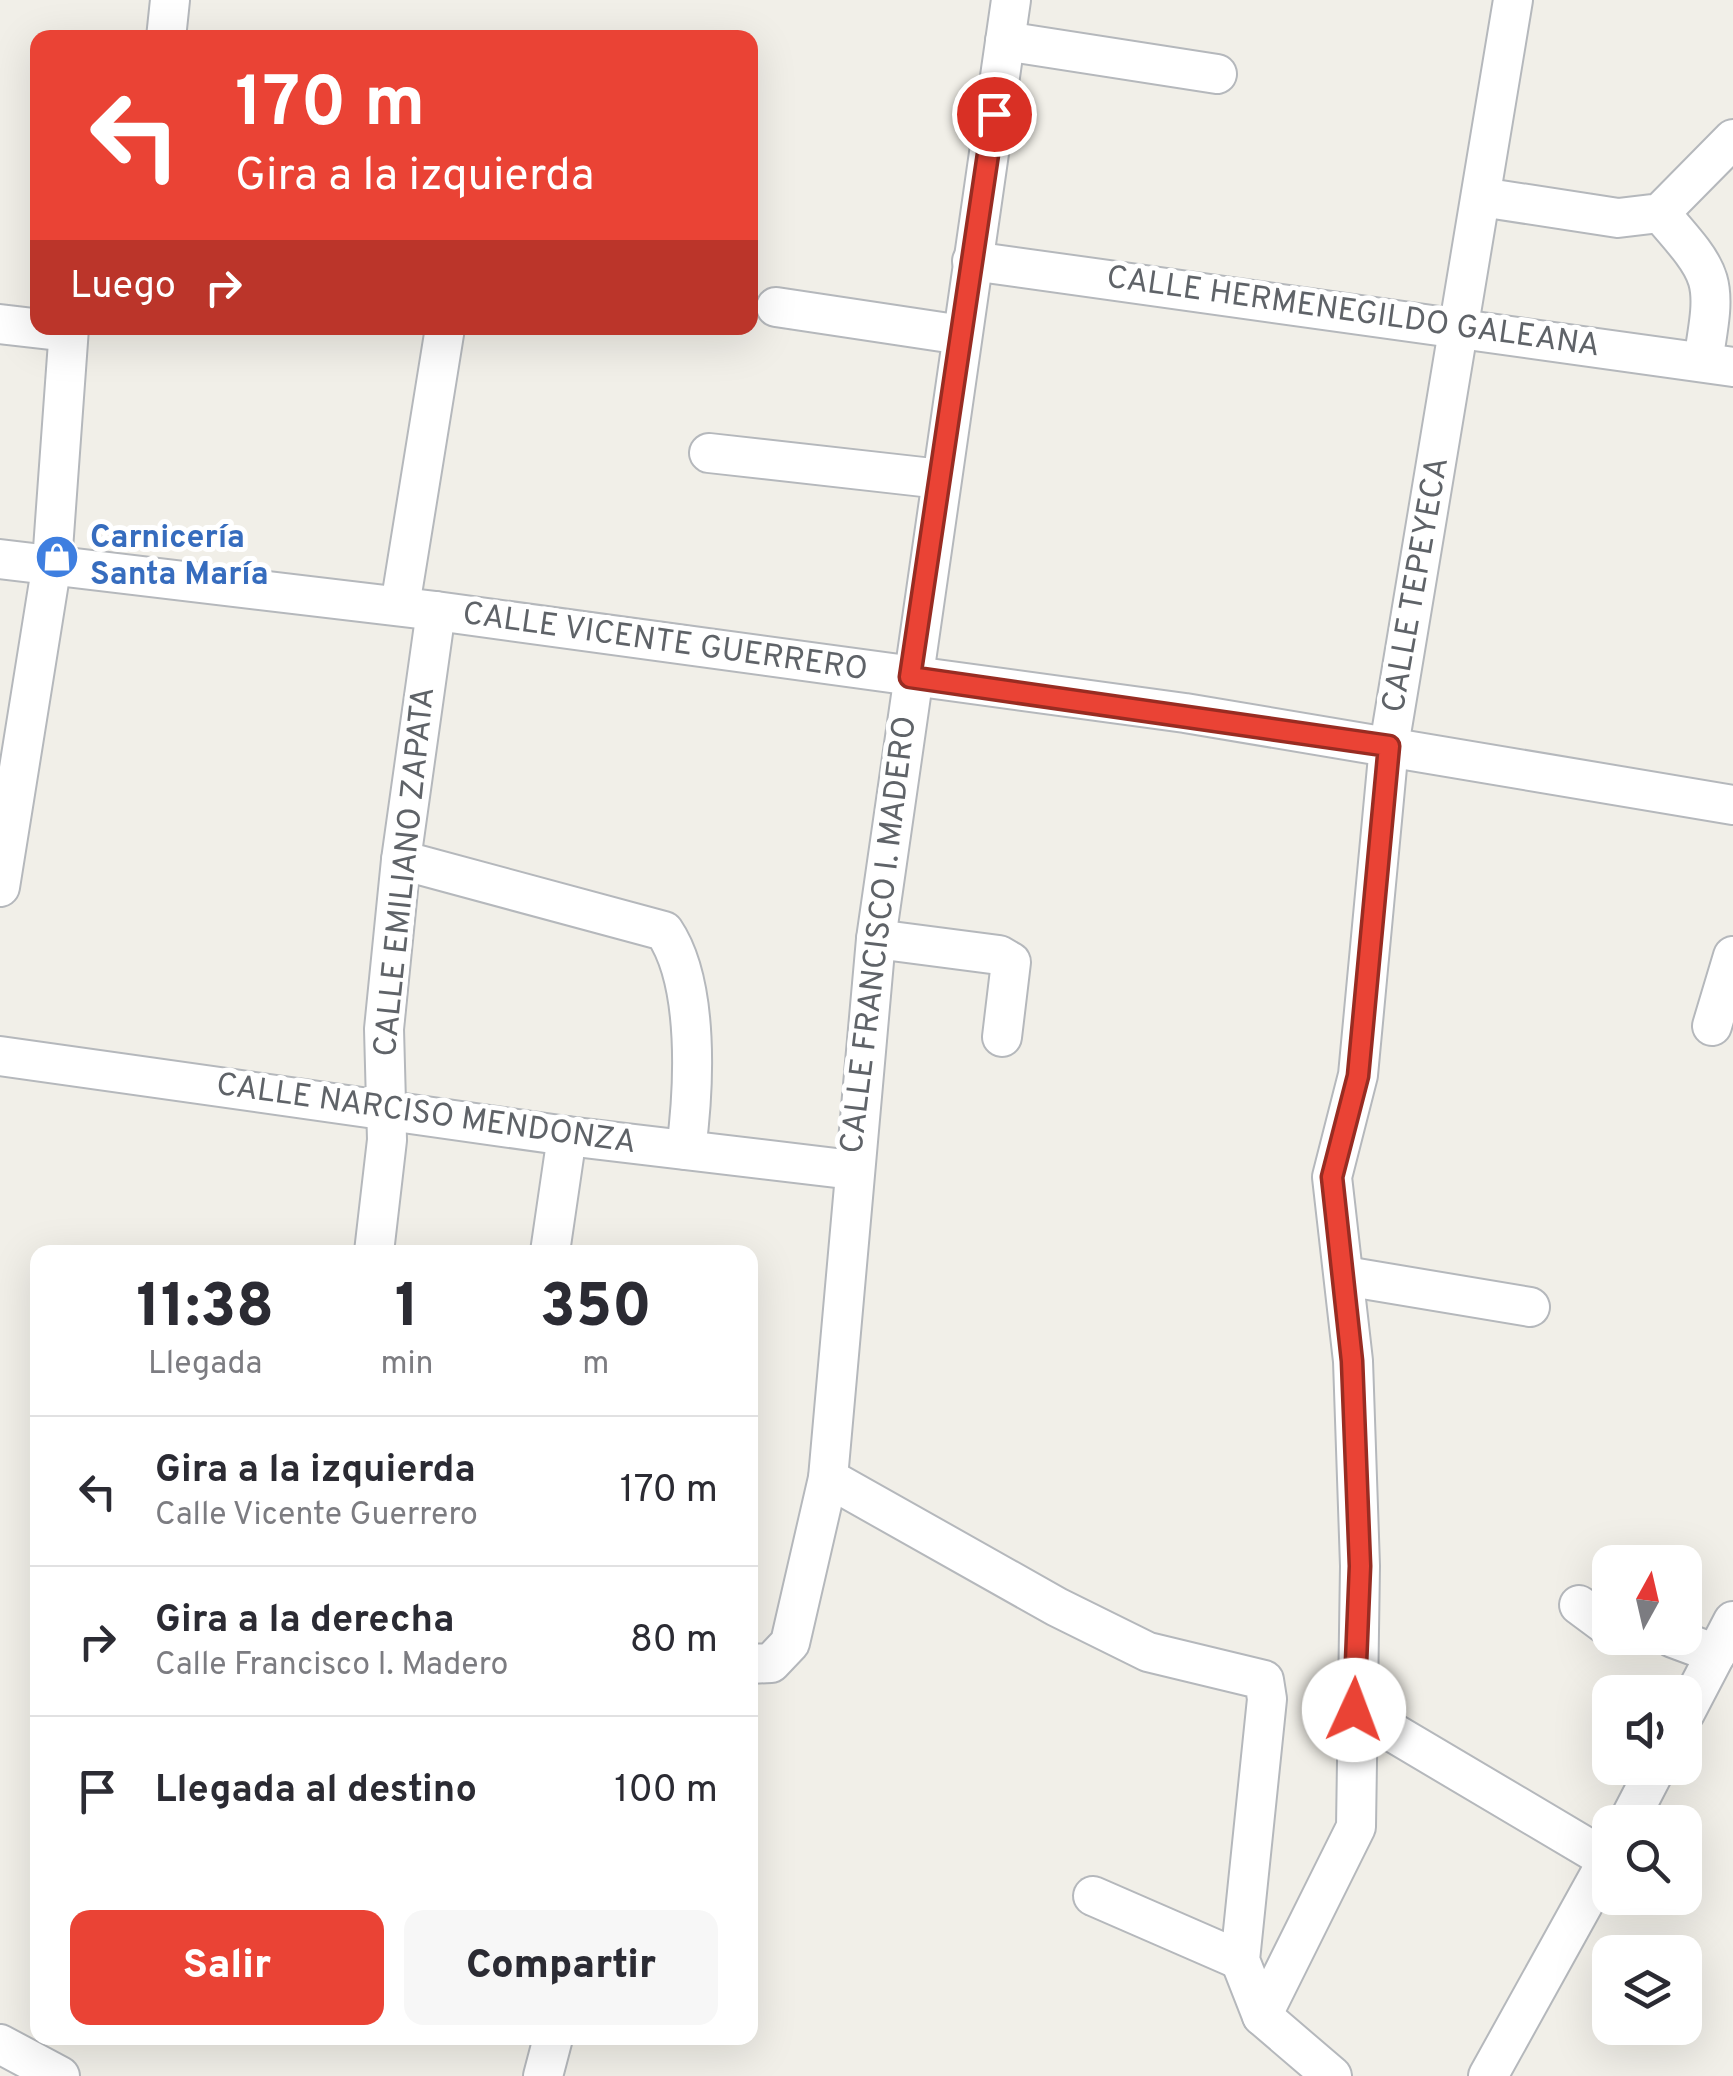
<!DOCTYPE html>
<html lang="es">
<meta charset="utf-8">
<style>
:root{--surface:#fff;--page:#f7f7f7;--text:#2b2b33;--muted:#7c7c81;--line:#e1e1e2;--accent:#ea4335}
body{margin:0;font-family:Overpass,sans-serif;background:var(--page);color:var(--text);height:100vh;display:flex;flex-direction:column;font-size:38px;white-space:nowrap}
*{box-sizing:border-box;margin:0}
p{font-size:32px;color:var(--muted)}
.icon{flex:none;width:55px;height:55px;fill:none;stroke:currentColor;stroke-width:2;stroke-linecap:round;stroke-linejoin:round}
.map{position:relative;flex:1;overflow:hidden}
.panel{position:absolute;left:30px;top:1245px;width:728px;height:800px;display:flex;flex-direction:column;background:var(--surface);border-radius:20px;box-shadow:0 10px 40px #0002}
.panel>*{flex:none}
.top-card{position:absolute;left:30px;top:30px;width:728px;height:305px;border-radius:20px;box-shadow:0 10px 40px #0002;background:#ea4335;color:#fff;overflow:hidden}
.needle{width:65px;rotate:8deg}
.tools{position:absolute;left:1592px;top:1545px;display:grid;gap:20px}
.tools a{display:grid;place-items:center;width:110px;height:110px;border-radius:20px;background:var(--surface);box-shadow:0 10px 40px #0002;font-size:50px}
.pin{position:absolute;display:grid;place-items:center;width:85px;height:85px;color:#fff;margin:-42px;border:5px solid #fff;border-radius:50%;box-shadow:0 2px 10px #0007}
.me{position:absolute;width:110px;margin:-55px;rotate:2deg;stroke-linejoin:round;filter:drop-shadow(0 0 8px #0008)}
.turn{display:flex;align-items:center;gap:35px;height:210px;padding:0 40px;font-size:45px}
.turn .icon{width:130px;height:130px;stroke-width:2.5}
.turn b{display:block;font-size:70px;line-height:85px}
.then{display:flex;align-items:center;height:95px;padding:0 40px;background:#0003;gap:20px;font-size:38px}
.eta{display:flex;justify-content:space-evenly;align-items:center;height:170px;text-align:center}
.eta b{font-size:60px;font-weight:800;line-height:70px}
.action{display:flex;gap:20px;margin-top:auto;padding:20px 40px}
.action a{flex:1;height:115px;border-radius:20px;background:var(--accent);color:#fff;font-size:40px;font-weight:800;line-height:115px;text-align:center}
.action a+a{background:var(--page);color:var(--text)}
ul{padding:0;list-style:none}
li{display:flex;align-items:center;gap:30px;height:150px;padding:0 40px;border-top:2px solid var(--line)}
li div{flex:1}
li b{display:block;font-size:38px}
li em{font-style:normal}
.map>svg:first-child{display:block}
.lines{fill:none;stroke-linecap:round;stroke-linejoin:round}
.minor-casing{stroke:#b5b8bc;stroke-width:42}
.minor{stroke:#fff;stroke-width:38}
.route-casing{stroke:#982c22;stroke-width:25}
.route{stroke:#ea4335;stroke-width:18}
.labels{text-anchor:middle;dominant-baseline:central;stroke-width:10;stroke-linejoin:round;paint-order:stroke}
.street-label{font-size:32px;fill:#5f6368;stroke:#fff}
.shop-label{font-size:32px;font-weight:bold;fill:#366cbe;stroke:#fff;text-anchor:start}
</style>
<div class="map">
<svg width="1733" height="2076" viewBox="0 0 1733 2076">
<rect width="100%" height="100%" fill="#f1efe8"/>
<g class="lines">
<g class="minor-casing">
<g id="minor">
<path d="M166,38L170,0"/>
<path d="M1005,41L1217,74"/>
<path d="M1481,197L1618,218L1660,213L1733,139"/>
<path d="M1660,213C1716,277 1717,278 1703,361"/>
<path d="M972,261L1733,367"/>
<path d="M776,307L962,335"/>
<path d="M0,324L68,332"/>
<path d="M709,453L941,479"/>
<path d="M0,559L436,611L1185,713L1733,805"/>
<path d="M400,606L445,328"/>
<path d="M401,860L664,931C700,984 694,1089 686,1150"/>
<path d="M0,887L52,563L69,328"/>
<path d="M876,939L999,955L1011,962L1002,1037"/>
<path d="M1712,1026L1733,956"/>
<path d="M0,1056L567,1136L853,1170"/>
<path d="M374,1252L387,1140L384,1029L401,860L436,611"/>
<path d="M550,1252L567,1136"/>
<path d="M1345,1276L1530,1307"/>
<path d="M828,1478L1057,1607L1148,1652L1264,1680L1267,1699L1240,1960L1262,2016L1332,2076"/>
<path d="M1579,1605L1610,1628"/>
<path d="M1673,1638L1716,1654"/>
<path d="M750,1664L771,1663L790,1643L828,1478L876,939L1011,0"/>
<path d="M1355,1710L1608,1860"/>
<path d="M1685,1713L1733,1621"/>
<path d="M1628,1822L1656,1768"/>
<path d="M1093,1896L1240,1960"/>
<path d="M1262,2016L1356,1827L1360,1566L1353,1361L1332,1177L1358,1075L1389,746L1513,0"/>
<path d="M0,2044L60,2076"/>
<path d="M543,2076L553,2038"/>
<path d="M1488,2076L1610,1856"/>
</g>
</g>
<use href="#minor" class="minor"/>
</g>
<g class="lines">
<g class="route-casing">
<path id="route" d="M994,114L910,677L1389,746L1358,1076L1332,1177L1352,1361L1360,1566L1354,1710"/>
</g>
<use href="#route" class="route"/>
</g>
<defs>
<g id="shop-disc" transform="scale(2.25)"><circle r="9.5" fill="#3f7fe0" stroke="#fff"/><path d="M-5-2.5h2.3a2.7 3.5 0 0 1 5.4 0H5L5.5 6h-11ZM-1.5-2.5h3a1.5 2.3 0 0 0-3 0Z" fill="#fff"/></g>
</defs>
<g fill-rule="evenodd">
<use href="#shop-disc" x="57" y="557"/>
</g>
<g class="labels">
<g class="street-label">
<text transform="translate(1353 313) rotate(8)">CALLE HERMENEGILDO GALEANA</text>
<text transform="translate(1417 585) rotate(-80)">CALLE TEPEYECA</text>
<text transform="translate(665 643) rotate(8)">CALLE VICENTE GUERRERO</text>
<text transform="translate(406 872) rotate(-84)">CALLE EMILIANO ZAPATA</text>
<text transform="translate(880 935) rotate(-83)">CALLE FRANCISCO I. MADERO</text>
<text transform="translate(426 1115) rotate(8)">CALLE NARCISO MENDONZA</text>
</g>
<g class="shop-label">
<text x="90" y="539">Carnicería<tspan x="90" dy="37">Santa María</tspan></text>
</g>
</g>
</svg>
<div class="tools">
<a><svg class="needle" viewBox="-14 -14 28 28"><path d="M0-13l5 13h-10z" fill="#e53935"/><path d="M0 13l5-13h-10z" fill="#7c7c81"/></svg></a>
<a><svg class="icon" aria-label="sound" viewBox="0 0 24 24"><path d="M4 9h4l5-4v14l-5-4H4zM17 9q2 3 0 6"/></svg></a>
<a><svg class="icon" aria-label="search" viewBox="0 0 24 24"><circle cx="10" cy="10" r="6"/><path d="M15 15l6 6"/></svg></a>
<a><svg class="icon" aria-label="layers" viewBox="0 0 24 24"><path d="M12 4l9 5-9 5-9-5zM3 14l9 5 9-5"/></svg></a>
</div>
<div class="pin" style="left:994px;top:114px;background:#d93025"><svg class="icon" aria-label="arrive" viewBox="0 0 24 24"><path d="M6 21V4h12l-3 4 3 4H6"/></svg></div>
<svg class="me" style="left:1354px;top:1710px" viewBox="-20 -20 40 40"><circle r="19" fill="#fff"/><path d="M0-13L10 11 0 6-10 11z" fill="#ea4335"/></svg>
<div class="top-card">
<div class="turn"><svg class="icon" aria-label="left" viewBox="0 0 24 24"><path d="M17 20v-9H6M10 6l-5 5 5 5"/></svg><div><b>170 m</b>Gira a la izquierda</div></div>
<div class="then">Luego<svg class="icon" aria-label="right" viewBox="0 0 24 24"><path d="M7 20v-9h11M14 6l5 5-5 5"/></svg></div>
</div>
<section class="panel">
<div class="eta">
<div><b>11:38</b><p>Llegada</p></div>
<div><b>1</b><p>min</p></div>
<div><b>350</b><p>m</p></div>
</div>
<ul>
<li><svg class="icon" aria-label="left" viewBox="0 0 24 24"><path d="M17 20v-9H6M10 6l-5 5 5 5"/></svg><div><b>Gira a la izquierda</b><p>Calle Vicente Guerrero</p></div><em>170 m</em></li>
<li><svg class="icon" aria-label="right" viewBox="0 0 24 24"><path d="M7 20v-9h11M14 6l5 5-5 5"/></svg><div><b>Gira a la derecha</b><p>Calle Francisco I. Madero</p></div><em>80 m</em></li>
<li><svg class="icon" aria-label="arrive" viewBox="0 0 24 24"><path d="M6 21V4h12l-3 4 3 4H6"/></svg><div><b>Llegada al destino</b></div><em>100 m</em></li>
</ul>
<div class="action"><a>Salir</a><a>Compartir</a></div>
</section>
</div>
